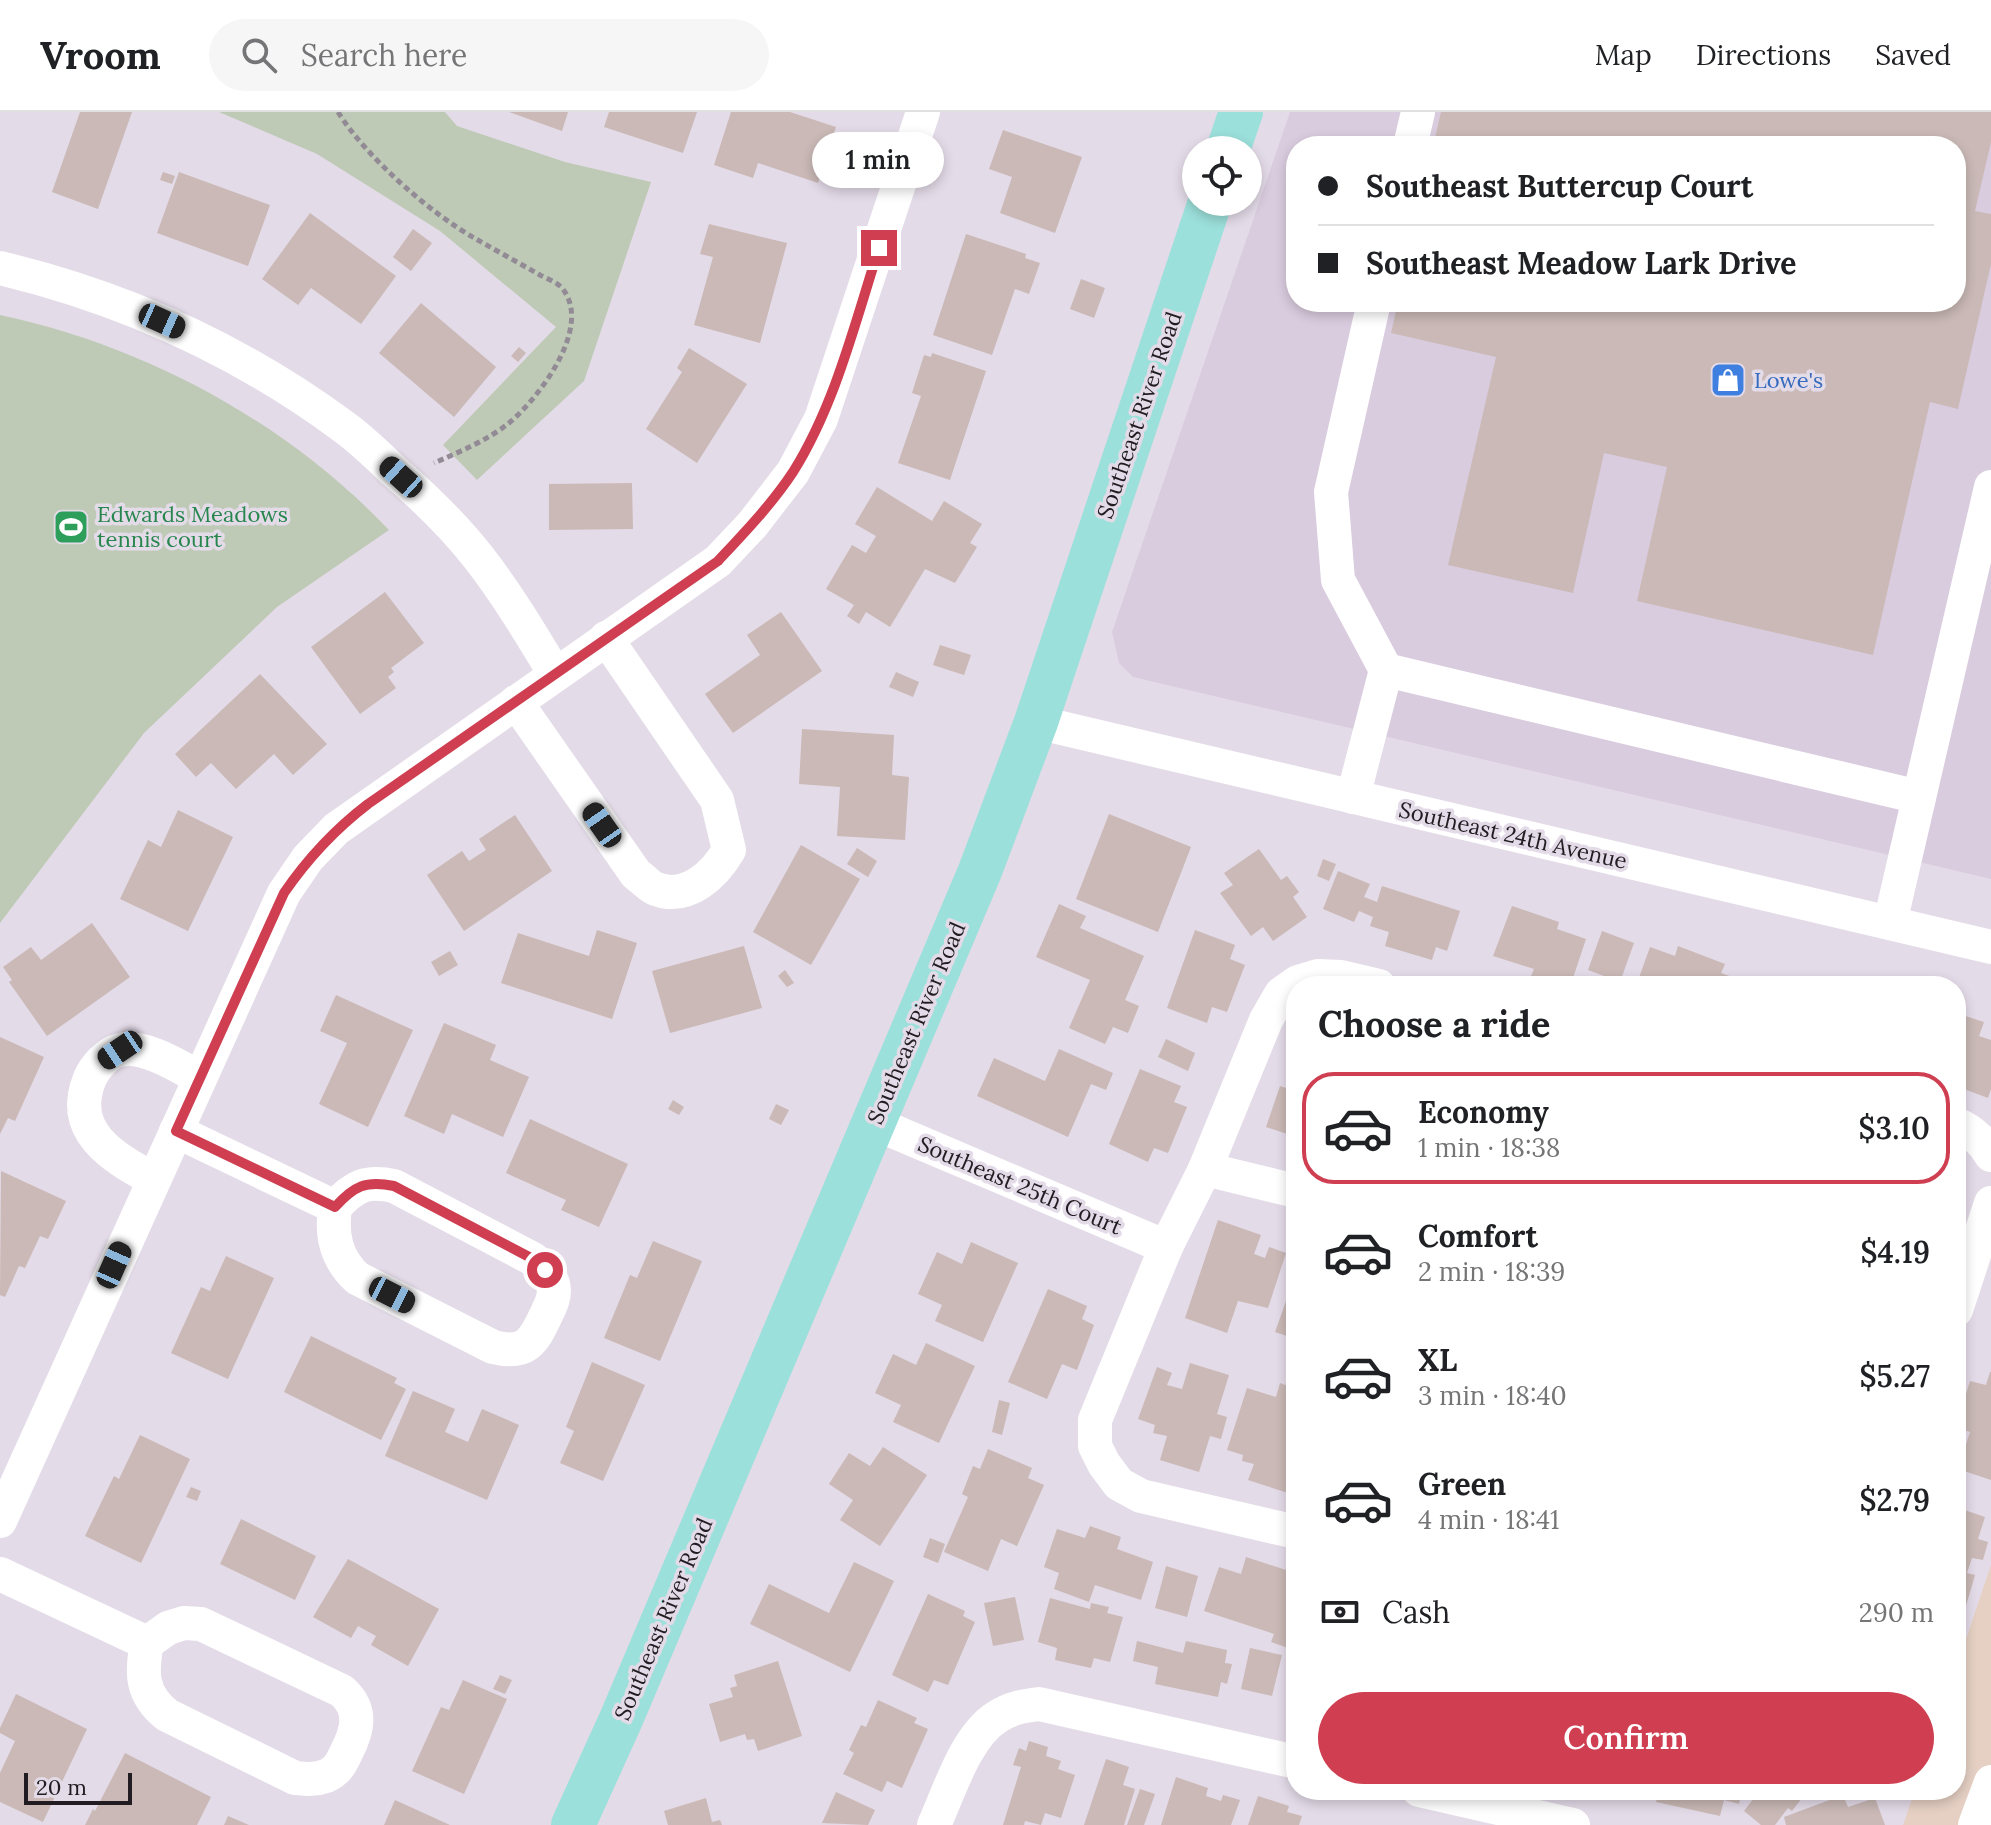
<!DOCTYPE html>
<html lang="en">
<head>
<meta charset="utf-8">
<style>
  body { margin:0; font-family:Lora,serif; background:#f6f6f6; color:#202124; height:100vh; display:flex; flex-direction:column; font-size:30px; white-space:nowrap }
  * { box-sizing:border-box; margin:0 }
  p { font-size:26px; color:#757577 }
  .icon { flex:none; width:44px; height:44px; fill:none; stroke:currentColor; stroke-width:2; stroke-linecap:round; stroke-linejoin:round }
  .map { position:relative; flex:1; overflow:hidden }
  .panel { position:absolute; left:1286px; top:864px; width:680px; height:824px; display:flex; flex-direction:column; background:#fff; border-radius:32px; box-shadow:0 4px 12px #0003 }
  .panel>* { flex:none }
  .hud { position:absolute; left:1286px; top:24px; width:680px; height:176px; border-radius:32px; box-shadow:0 4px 12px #0003; display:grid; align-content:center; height:176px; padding:0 32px; background:#fff }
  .tools { position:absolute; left:1182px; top:24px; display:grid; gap:16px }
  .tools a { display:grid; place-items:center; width:80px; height:80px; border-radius:50%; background:#fff; box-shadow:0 4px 12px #0003; font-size:40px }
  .scale { position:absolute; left:24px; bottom:20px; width:108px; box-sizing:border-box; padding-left:8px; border:4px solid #201c21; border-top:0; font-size:22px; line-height:28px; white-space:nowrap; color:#201c21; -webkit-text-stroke:6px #e4dbe8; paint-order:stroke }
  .end { position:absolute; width:36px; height:36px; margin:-18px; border:10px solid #cf3f51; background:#fff; box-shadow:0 0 0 4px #fff }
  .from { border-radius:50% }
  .bubble { position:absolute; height:56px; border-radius:28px; background:#fff; box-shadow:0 4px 12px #0003; font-size:26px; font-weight:600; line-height:56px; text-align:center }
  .car { position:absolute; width:24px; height:48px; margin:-24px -12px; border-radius:10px; box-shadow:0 0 6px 2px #0007; background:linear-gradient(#222 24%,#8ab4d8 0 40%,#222 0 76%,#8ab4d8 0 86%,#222 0) }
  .hud b { display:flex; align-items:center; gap:28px; height:76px; font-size:30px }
  .hud b+b { border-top:2px solid #e0e0e0 }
  .hud i { width:20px; height:20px; background:#202124 }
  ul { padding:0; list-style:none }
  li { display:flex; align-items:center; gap:24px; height:112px; margin:0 16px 12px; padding:0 16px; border:4px solid transparent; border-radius:32px }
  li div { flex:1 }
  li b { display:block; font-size:30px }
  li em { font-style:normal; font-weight:600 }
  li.selected { border-color:#cf3f51 }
  li>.icon { width:72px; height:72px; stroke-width:1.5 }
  h2 { padding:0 32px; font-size:36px; line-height:96px }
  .pay { display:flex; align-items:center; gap:20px; height:88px; padding:0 32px; font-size:30px }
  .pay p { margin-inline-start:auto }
  .action { display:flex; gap:16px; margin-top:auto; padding:16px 32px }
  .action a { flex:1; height:92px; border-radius:48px; background:#cf3f51; color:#fff; font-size:32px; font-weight:600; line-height:92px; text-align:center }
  header { display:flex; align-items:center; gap:48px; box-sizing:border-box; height:112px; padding:0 40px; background:#fff; border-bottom:2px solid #e0e0e0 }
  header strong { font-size:38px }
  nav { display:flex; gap:44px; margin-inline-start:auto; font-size:28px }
  .search { width:560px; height:72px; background:#f6f6f6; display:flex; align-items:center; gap:20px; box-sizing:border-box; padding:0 28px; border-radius:44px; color:#757577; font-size:30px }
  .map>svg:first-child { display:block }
  .built { fill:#daccdf; fill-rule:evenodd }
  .industrial { fill:#e6d0c4 }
  .green { fill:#becab6 }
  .building { fill:#cab9b6 }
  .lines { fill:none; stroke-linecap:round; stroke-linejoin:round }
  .path { stroke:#928b95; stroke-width:5; stroke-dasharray:6 4; stroke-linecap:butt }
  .minor { stroke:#fff; stroke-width:34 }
  .major { stroke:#9ce0db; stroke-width:44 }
  .route { stroke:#cf3f51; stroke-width:10 }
  .labels { text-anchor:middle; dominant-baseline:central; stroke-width:7; stroke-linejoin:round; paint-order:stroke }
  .shop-label { font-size:22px; fill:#366cbe; stroke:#e4dbe8; text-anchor:start }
  .street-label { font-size:22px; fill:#201c21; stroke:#e4dbe8 }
  .leisure-label { font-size:22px; fill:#27864d; stroke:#e4dbe8; text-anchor:start }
</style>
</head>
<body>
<header>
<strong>Vroom</strong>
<div class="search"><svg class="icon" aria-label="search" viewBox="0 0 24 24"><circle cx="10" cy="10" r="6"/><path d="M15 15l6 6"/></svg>Search here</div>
<nav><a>Map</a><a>Directions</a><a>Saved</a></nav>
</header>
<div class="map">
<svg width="1991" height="1713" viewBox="0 0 1991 1713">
  <rect width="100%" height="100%" fill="#e4dbe8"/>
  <!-- built -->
  <path class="built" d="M1290,0H1991V767L1133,565L1119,551L1112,520ZM1296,34H1956V190H1296Z"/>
  <!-- industrial -->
  <polygon class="industrial" points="1991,1453 1991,1713 1903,1713 1915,1678 1956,1678 1956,1557"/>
  <!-- green -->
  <g class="green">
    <polygon points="219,0 445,0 457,14 565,50 651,70 584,269 477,368 443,333 556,215 440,119 317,42"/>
    <path d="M0,203C146,234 286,310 389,418L277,495L144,621L0,811Z"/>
  </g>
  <!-- building -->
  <g class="building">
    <polygon points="80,0 132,0 98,97 52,80"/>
    <polygon points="509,0 568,0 562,19"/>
    <polygon points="609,0 697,0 683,41 604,15"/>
    <polygon points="731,0 790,0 836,15 818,71 758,51 753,66 714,53"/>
    <polygon points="1441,0 1991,0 1991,30 1975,99 1991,102 1991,152 1958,297 1930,290 1873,543 1637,489 1667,355 1604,341 1573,481 1448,453 1496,245 1391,221 1398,190 1956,190 1956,34 1433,34"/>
    <polygon points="1003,18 1082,45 1055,121 1000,101 1012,65 989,57"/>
    <polygon points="163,60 175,64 172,72 160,68"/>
    <polygon points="179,60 270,93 248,154 157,121"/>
    <polygon points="310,101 396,164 361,212 311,176 298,193 262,167"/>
    <polygon points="709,112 787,131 760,231 694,213 713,145 700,142"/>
    <polygon points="413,117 432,131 411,159 393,145"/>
    <polygon points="966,122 1026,142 1025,146 1040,151 1029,182 1015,177 992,243 933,223"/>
    <polygon points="1081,167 1105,176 1094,206 1070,197"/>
    <polygon points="421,191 496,255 454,305 379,241"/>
    <polygon points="519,235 526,241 518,250 511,244"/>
    <polygon points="689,236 747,272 697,351 646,317 682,260 677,256"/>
    <polygon points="932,241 986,259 950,368 898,351 921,284 912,281 924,243 931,245"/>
    <polygon points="632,371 633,417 549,418 549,372"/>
    <polygon points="877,375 932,409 944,389 982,412 970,431 977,435 955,471 925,457 890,515 866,500 859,512 847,504 854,493 826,477 852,433 866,441 876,424 855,412"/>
    <polygon points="385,480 424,531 391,556 394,560 388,565 396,576 360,602 311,535"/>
    <polygon points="781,500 822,559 733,621 705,582 760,543 747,523"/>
    <polygon points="940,533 971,543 964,563 933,553"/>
    <polygon points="896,560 919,570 913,585 889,575"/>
    <polygon points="260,562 327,632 293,663 274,642 236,677 211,651 196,665 175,642"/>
    <polygon points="802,617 894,623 892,663 909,665 905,728 837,724 840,675 799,672"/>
    <polygon points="178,698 233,725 188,819 120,787 148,728 161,735"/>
    <polygon points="1109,702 1191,735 1158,820 1076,787"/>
    <polygon points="515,703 552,759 464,819 427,763 462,739 469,749 486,738 479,727"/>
    <polygon points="801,733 860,767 811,853 753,820"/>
    <polygon points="857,736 877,749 868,765 847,752"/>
    <polygon points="1259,737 1281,768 1287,764 1299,780 1293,785 1307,805 1273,829 1263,815 1251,824 1220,781 1233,773 1224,761"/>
    <polygon points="1323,747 1336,752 1329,769 1317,764"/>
    <polygon points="1338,759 1370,772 1364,785 1377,790 1382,774 1460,799 1447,839 1436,835 1432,848 1385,834 1389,820 1370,814 1373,805 1359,799 1354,810 1323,797"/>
    <polygon points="1059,792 1086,804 1080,816 1144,844 1125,888 1139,894 1128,921 1113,915 1105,932 1069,916 1090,868 1036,845"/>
    <polygon points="1512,794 1559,810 1557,817 1586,827 1572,869 1569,869 1567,874 1537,874 1528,871 1534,857 1493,844"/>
    <polygon points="92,811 130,865 47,924 9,870 12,868 3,855 31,835 41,848"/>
    <polygon points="597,818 637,831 612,907 501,871 518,821 589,844"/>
    <polygon points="1195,818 1235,833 1230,847 1245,853 1227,900 1212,895 1207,911 1167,896"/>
    <polygon points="1602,819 1634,831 1620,870 1588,858"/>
    <polygon points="744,834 762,896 670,921 652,859"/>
    <polygon points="1678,834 1725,852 1721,861 1738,867 1736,874 1636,874 1650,835 1675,844"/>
    <polygon points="450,839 458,853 439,864 431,850"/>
    <polygon points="785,858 794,871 787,875 778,864"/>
    <polygon points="1773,864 1801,873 1800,874 1769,874"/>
    <polygon points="336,883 413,918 368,1015 319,992 347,931 320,919"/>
    <polygon points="1956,901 1984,910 1979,924 1991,928 1991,977 1988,986 1956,974"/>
    <polygon points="444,911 496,933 490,948 529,965 503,1025 452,1002 444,1022 404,1004"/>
    <polygon points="0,925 44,945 15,1009 8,1006 0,1022"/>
    <polygon points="1166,927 1195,941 1188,959 1158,945"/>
    <polygon points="1059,937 1113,961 1106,978 1091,972 1068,1025 977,984 994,946 1045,969"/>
    <polygon points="1140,957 1181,974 1174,990 1187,995 1168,1041 1154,1036 1148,1050 1109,1032"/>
    <polygon points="1280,974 1296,979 1296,1025 1266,1015"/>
    <polygon points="673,988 684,995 679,1003 668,997"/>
    <polygon points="776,992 789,998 781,1013 769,1007"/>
    <polygon points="530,1007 628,1052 599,1115 561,1098 566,1088 506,1061"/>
    <polygon points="1,1059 66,1089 48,1127 40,1124 25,1156 19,1154 5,1185 0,1183"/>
    <polygon points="1218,1108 1261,1123 1254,1142 1265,1146 1269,1135 1286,1141 1268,1196 1238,1189 1227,1221 1185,1206"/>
    <polygon points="653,1129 702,1149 660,1249 604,1226 630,1163 637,1166"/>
    <polygon points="971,1130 1018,1151 983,1230 935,1209 942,1193 918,1182 937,1140 962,1152"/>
    <polygon points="226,1144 274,1166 228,1267 171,1241 201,1175 210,1179"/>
    <polygon points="1296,1161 1296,1227 1275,1220"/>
    <polygon points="1048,1177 1087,1194 1082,1207 1094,1213 1077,1258 1062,1252 1047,1287 1008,1270"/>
    <polygon points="311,1224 397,1266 394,1271 406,1277 381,1328 284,1280"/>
    <polygon points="926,1231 975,1254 939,1331 893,1310 901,1293 875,1281 893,1242 916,1253"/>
    <polygon points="592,1250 645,1273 603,1369 560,1351 574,1319 566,1315"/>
    <polygon points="1190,1251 1229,1263 1217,1302 1227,1305 1221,1327 1210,1324 1199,1360 1160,1348 1167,1324 1153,1321 1155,1313 1138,1307 1157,1255 1172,1261 1167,1273 1182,1277"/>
    <polygon points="1990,1260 1991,1260 1991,1368 1958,1357 1970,1320 1956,1315 1970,1269 1986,1273"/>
    <polygon points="1280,1271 1296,1277 1296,1367 1291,1382 1248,1368 1254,1352 1242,1349 1243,1343 1227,1338 1247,1276 1276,1285"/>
    <polygon points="413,1279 455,1297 445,1320 468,1330 482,1297 519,1313 487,1388 385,1344"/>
    <polygon points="999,1288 1010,1291 1002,1323 992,1320"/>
    <polygon points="140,1323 190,1347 141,1451 85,1424 114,1364 119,1367"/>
    <polygon points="883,1335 927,1363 880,1434 840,1408 853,1388 829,1372 849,1341 870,1354"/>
    <polygon points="988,1337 1032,1356 1028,1366 1044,1373 1017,1434 1001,1427 988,1459 944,1440 968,1385 962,1382 973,1354 980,1357"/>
    <polygon points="191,1375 201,1379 197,1389 186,1385"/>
    <polygon points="1956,1395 1985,1405 1978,1427 1988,1430 1983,1448 1972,1446 1967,1461 1975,1463 1966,1494 1956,1491"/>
    <polygon points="241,1407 316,1444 295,1488 220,1452"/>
    <polygon points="1090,1414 1121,1425 1117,1437 1153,1450 1141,1488 1095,1473 1089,1490 1054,1477 1059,1461 1044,1455 1057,1417 1085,1426"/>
    <polygon points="930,1426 945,1432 938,1451 923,1445"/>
    <polygon points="1246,1445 1292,1460 1286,1478 1296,1481 1296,1530 1293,1529 1291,1537 1271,1530 1274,1522 1204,1499 1219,1455 1241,1462"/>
    <polygon points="348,1447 439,1497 408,1554 371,1533 376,1524 358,1514 351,1526 313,1505"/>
    <polygon points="854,1450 894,1469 850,1560 750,1512 769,1472 829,1501"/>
    <polygon points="1166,1454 1198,1464 1187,1505 1155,1496"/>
    <polygon points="928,1482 965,1499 963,1504 975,1510 948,1573 934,1568 928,1580 892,1563"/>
    <polygon points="1015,1485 1024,1528 993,1534 984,1491"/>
    <polygon points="1050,1486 1090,1497 1091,1491 1109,1495 1107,1501 1123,1505 1110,1550 1094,1546 1091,1556 1055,1548 1057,1536 1038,1530"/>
    <polygon points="1137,1529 1183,1541 1186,1529 1227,1538 1225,1551 1232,1552 1227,1572 1221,1570 1218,1585 1155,1572 1158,1555 1133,1549"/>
    <polygon points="1250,1536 1282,1543 1272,1584 1241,1577"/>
    <polygon points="778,1549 802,1624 758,1639 754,1627 747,1628 745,1622 720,1630 709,1592 733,1585 730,1576 737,1574 734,1563"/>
    <polygon points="500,1563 512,1568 505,1582 493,1577"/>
    <polygon points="1295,1564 1296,1564 1296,1590 1289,1588"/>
    <polygon points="463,1568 507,1587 464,1682 412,1659 441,1595 449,1598"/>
    <polygon points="16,1582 87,1617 43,1710 0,1690 0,1661 15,1629 0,1621 0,1616"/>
    <polygon points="878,1588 917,1606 914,1611 928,1617 902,1676 887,1669 882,1680 843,1662 854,1641 849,1638 861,1613 866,1615"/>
    <polygon points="1029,1629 1048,1635 1046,1644 1061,1649 1058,1657 1075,1663 1061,1706 1045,1701 1041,1713 1025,1709 1024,1713 1003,1713 1021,1655 1013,1653 1019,1636 1026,1639"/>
    <polygon points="125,1641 211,1685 197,1713 85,1713 93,1697 95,1699"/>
    <polygon points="1106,1647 1129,1655 1123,1673 1135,1677 1124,1713 1084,1713"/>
    <polygon points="1176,1665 1208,1676 1206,1684 1221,1689 1223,1683 1240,1688 1231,1713 1161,1713"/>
    <polygon points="1140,1677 1155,1682 1144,1713 1127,1713"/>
    <polygon points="1659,1678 1742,1678 1739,1692 1724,1688 1720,1704 1656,1690"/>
    <polygon points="1760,1678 1767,1678 1775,1685 1781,1678 1808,1678 1792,1699 1788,1696 1775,1713 1761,1713 1744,1699"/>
    <polygon points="836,1680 875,1698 868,1713 822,1711"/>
    <polygon points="1843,1683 1848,1695 1875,1686 1885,1713 1786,1713 1784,1705"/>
    <polygon points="1258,1684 1289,1694 1287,1700 1302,1704 1299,1713 1248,1713"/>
    <polygon points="706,1686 712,1710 720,1708 722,1713 668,1713 664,1699"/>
    <polygon points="395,1688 450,1713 384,1713"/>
    <polygon points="228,1704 249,1713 224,1713"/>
  </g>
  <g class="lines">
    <!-- path -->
    <path class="path" d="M338,0C366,45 430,101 476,127C497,139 519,151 540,163C546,166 556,170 561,175C595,213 539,286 509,311C488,328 459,340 434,351"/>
    <!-- minor -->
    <g class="minor">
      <polyline points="1410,34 1418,0"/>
      <path d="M0,156C125,186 240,238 344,315C362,328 378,344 394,359C424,385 454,414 479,446C507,482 531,522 555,562"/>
      <polyline points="1386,558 1919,685"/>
      <path d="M516,590L636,762C642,766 650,775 656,777C688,789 715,762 729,738L717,688L606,526"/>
      <polyline points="1036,610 1991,835"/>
      <polyline points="1353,685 1386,558 1338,468 1331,380 1374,190"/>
      <polyline points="1890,811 1991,375"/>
      <polyline points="874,1011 1166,1135"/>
      <path d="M1956,1012C1971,1018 1982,1028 1991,1043"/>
      <path d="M176,1019L335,1095C331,1124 336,1146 357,1166L493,1235C526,1243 533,1231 546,1203C551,1193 556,1183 553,1172C550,1161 541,1154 533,1147L394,1074C366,1068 354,1074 335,1095"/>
      <polyline points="1205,1057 1296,1079"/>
      <path d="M153,1067C112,1045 68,1019 90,966C95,955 107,941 120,938C144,932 180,955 200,966"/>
      <polyline points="1956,1198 1991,1091"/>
      <polyline points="0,1409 284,781 308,746 336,717 718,449 752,413 793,360 821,307 923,0"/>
      <polyline points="1296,1420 1141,1384 1119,1372 1104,1352 1095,1334 1095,1308 1166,1135 1205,1057 1266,908 1281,882 1298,870 1318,864 1341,865 1379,874"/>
      <polyline points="0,1462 147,1531"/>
      <path d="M184,1511L201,1512L342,1579C363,1598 358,1618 346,1641C341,1652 337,1659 326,1664C315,1668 306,1667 295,1666L167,1603C141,1582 141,1561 147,1531L168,1516Z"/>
      <polyline points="1419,1678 1573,1713"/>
      <path d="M934,1713C949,1680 966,1624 997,1605C1010,1596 1024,1594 1039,1592L1296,1650"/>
      <polyline points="1975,1713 1991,1670"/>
    </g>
    <!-- major -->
    <g class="major">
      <polyline points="1228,38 1241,0"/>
      <polyline points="573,1713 622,1605 980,759 1036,610 1210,90"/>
    </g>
  </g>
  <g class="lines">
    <!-- route -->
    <path class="route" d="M545,1158L533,1147L394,1074C366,1068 354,1074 335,1095L176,1019L284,781C308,746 334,718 368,692L718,449C744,421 772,392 793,360C835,293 855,211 879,136"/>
  </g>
  <!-- icons -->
  <defs>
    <symbol id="shop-square" viewBox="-11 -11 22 22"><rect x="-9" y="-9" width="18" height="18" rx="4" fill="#3f7fe0" stroke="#e4dbe8"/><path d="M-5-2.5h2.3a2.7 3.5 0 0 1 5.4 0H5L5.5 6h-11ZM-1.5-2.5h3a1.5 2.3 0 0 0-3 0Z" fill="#fff"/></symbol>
    <symbol id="stadium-square" viewBox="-11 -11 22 22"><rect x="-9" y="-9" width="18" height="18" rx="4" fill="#2e9e5b" stroke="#e4dbe8"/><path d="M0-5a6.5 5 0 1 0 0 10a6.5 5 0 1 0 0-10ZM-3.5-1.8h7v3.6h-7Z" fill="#fff"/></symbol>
  </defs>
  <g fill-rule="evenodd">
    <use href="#shop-square" x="1708" y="248" width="40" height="40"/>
    <use href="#stadium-square" x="51" y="395" width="40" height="40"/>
  </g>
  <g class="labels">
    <!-- shop labels -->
    <g class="shop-label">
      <text x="1754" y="268">Lowe's</text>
    </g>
    <!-- street labels -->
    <g class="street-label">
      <text transform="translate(1139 303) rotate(-71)">Southeast River Road</text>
      <text transform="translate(1513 723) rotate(13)">Southeast 24th Avenue</text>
      <text transform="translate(916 911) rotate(-67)">Southeast River Road</text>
      <text transform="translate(1020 1073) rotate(23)">Southeast 25th Court</text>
      <text transform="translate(663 1507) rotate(-67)">Southeast River Road</text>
    </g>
    <!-- leisure labels -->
    <g class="leisure-label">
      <text x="97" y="402">Edwards Meadows<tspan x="97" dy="25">tennis court</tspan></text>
    </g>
  </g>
</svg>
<div class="tools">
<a><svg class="icon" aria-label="locate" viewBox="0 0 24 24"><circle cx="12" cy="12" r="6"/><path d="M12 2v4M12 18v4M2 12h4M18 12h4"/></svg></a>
</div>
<div class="scale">20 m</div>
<i class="end from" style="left:545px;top:1158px"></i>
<i class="end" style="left:879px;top:136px"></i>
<div class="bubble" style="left:812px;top:20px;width:132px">1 min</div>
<i class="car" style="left:162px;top:209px;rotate:114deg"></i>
<i class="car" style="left:401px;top:365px;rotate:312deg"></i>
<i class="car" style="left:602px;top:713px;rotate:325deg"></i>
<i class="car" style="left:120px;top:938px;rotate:236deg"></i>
<i class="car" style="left:114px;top:1153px;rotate:24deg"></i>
<i class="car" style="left:392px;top:1183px;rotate:117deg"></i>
<div class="hud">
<b><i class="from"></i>Southeast Buttercup Court</b>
<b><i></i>Southeast Meadow Lark Drive</b>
</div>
<section class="panel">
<h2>Choose a ride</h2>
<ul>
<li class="selected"><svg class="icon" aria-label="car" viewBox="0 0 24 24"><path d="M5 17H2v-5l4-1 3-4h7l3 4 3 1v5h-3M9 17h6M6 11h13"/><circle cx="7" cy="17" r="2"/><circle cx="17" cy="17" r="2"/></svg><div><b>Economy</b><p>1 min · 18:38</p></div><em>$3.10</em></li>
<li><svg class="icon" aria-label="car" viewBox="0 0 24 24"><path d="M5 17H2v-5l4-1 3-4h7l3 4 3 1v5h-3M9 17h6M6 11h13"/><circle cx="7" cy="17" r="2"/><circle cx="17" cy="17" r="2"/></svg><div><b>Comfort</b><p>2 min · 18:39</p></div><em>$4.19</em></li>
<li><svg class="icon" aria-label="car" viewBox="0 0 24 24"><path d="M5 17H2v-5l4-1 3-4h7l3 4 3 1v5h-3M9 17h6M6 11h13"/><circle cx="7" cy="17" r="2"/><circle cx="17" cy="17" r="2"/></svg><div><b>XL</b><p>3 min · 18:40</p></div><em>$5.27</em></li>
<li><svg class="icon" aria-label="car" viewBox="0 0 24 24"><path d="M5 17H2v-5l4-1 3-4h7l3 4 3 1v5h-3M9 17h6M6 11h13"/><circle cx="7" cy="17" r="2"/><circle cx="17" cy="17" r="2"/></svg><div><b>Green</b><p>4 min · 18:41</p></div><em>$2.79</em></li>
</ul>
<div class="pay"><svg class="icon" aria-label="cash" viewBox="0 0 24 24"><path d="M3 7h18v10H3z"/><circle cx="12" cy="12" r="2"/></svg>Cash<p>290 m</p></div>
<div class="action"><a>Confirm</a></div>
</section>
</div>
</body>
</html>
